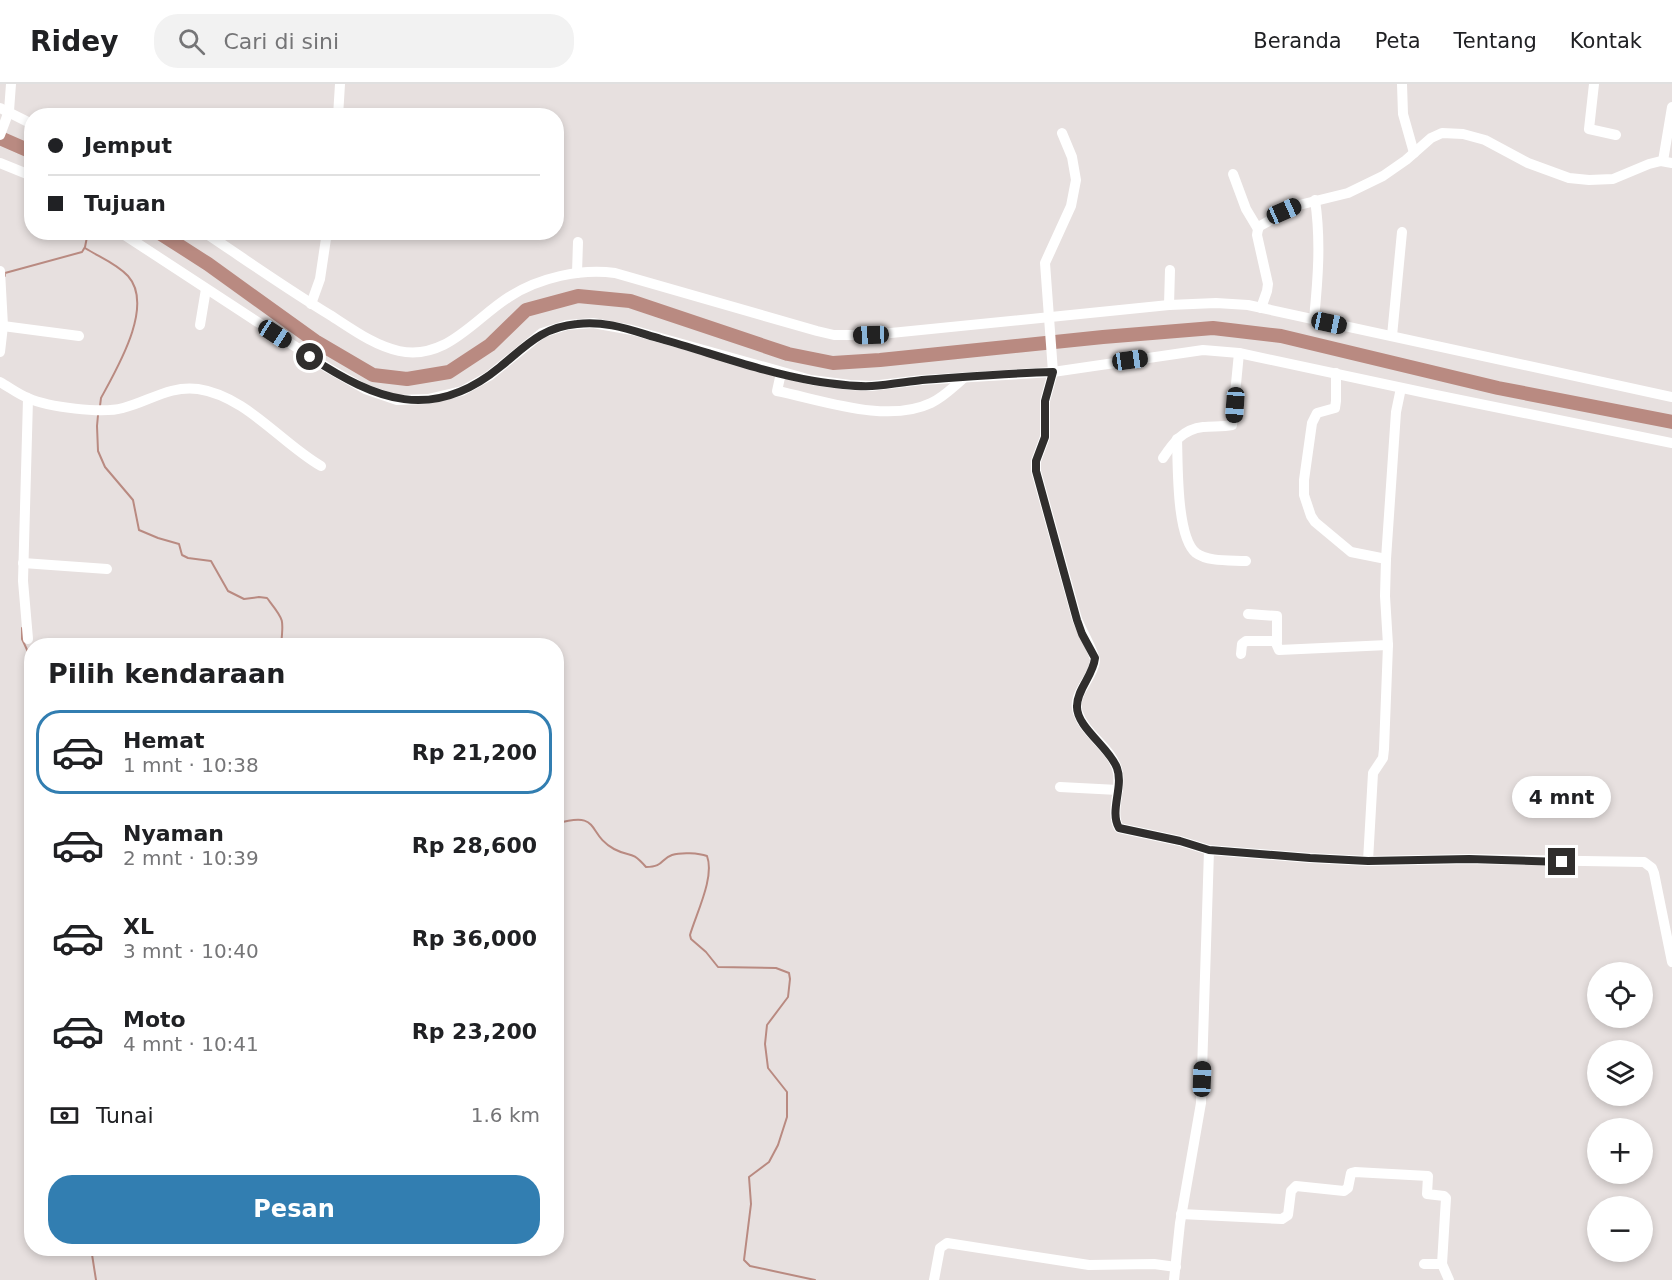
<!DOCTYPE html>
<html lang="id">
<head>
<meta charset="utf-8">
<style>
  body { margin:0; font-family:"DejaVu Sans",sans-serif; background:#f2f2f2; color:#202124; height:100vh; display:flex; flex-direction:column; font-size:22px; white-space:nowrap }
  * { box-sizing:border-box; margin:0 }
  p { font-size:20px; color:#757577 }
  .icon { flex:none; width:33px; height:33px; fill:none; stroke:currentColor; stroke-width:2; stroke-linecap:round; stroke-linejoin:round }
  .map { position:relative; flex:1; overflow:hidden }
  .panel { position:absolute; left:24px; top:554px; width:540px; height:618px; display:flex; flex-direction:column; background:#fff; border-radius:24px; box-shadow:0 3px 9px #0003 }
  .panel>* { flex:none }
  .guide { position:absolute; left:24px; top:24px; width:540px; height:132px; border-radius:24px; box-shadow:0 3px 9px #0003; display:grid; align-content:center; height:132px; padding:0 24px; background:#fff }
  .tools { position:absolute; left:1587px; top:878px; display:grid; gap:12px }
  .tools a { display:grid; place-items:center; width:66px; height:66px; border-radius:50%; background:#fff; box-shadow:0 3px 9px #0003; font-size:30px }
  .end { position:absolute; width:27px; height:27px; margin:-14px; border:8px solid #302e2d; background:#fff; box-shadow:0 0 0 3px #fff }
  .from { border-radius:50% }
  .bubble { position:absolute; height:42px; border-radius:21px; background:#fff; box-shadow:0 3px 9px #0003; font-size:20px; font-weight:800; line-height:42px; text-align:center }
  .car { position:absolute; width:18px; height:36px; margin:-18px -9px; border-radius:8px; box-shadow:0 0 4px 2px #0007; background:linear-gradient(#222 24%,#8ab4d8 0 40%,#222 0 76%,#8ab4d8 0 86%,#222 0) }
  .guide b { display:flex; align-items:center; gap:21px; height:57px; font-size:22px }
  .guide b+b { border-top:2px solid #e0e0e0 }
  .guide i { width:15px; height:15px; background:#202124 }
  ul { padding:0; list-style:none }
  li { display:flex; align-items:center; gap:18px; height:84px; margin:0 12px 9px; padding:0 12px; border:3px solid transparent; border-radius:24px }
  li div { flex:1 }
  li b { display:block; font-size:22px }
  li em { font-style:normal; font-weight:800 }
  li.active { border-color:#327eb1 }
  li>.icon { width:54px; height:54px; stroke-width:1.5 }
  h2 { padding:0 24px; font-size:27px; line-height:72px }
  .pay { display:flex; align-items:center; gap:15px; height:66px; padding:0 24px; font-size:22px }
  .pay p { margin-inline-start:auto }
  .cta { display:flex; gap:12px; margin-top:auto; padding:12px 24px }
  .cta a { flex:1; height:69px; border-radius:24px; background:#327eb1; color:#fff; font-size:24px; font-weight:800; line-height:69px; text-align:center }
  header { display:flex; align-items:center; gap:36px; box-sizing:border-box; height:84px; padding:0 30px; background:#fff; border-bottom:2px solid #e0e0e0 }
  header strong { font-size:28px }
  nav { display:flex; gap:33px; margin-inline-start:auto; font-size:21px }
  .search { width:420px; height:54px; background:#f2f2f2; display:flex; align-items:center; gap:15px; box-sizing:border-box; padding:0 21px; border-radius:24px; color:#757577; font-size:22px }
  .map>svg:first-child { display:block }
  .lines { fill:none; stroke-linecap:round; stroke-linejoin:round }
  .stream { stroke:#b98a81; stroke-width:2 }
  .river { stroke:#b98a81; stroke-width:14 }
  .minor { stroke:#fff; stroke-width:10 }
  .route { stroke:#302e2d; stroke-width:8 }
</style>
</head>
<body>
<header>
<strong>Ridey</strong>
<div class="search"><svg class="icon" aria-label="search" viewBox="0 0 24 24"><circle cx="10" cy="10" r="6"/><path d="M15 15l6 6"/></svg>Cari di sini</div>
<nav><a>Beranda</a><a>Peta</a><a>Tentang</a><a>Kontak</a></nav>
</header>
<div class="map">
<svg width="1672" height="1196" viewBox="0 0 1672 1196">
  <rect width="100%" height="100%" fill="#e7e0df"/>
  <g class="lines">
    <!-- stream -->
    <g class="stream">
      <path d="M85,164C99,173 116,179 128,192C155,222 116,286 101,314L100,322"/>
      <polyline points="5,192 5,189 82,168 85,163 88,148"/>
      <path d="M98,331L97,342L98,367L105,383L133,416L139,446L158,454L179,460L182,471L188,474L211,477L228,507L244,515L259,513L267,514C284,536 284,534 281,561"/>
      <polyline points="22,544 22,555 29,570 32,606"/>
      <path d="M556,740C602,726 586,750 614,765C631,774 630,765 646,783C664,783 660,775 672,771C681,768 699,769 707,772C715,793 696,830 690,851L691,855L706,868L718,883L776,884L789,889L790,895L788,913L767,941L765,960L768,984L787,1008V1033L778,1061L769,1078L749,1093L751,1120L744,1176L750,1182L815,1196"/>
      <polyline points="91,1164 96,1196"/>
    </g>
    <!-- river -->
    <g class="river">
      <polyline points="0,54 32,68"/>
      <polyline points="158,148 208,180 315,257 373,291 407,295 449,288 490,261 526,226 578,212 630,217 788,270 833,279 880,276 1103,253 1213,244 1281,252 1498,304 1672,338"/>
    </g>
    <!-- minor -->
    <g class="minor">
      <polyline points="1402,0 1403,30 1414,69"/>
      <polyline points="1594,0 1589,45 1616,51"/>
      <polyline points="0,24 32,40"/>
      <polyline points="338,32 340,0"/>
      <path d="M1062,49L1072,73L1076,96L1071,122L1045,179L1053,288L1045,317V353L1036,377V387L1077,535C1081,546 1095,569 1095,577C1093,595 1071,610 1078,629C1086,652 1114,665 1118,689C1121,706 1110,729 1119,744L1180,757L1209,766L1310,774L1368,777L1469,775L1644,778L1652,784L1654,789L1672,878"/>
      <polyline points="0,51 9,27 11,0"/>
      <polyline points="1663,77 1672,23"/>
      <polyline points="0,79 32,92"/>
      <polyline points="1233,90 1246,125 1258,145"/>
      <polyline points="120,148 328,284 365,305 397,316 428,315 462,307 489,292 542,249 567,241 593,239 632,246 811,296 850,301 871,302 922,296 1053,288 1203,266 1239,269 1426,309 1672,359"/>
      <path d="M204,148C246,176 287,205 330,231C352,245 373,261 399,267C446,277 474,235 509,213C538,194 581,184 615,189L817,247L834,251H871L1169,221L1216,219L1248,221L1672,313"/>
      <polyline points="0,187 3,242 0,268"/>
      <polyline points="577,189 578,158"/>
      <polyline points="311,220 320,195 327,148"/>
      <polyline points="1169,221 1170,186"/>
      <polyline points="1261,224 1267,207 1268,200 1257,151 1258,145 1260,142 1295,122 1348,109 1383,92 1406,76 1431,54 1442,49 1463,50 1485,56 1528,79 1569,94 1589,96 1613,95 1649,80 1661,77 1672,79"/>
      <path d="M1314,235C1318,195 1321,156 1315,116"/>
      <polyline points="200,241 206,205"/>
      <polyline points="3,242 79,252"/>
      <polyline points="1392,252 1402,148"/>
      <path d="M781,289L777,307C822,316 887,340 931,319C944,313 953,303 964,294"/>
      <polyline points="1336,289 1336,317 1335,324 1317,329 1312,339 1304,396 1304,411 1311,432 1315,438 1351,468 1386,475"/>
      <path d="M0,298C9,303 18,310 28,314C48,323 102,330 123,324C148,318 170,301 198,305C246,312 281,359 321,382"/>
      <path d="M1177,355C1178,379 1176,453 1196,469C1208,478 1231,476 1246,477"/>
      <path d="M1163,374C1173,359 1183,345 1203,343C1213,342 1223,343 1232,341L1239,269"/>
      <polyline points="23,479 107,485"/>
      <polyline points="1248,530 1277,532 1277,558"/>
      <polyline points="28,555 23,497 28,315"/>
      <polyline points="1241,570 1242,560 1246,557 1275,557 1279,566 1388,561"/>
      <polyline points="1060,703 1118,706"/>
      <polyline points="1368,777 1373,689 1383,674 1384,665 1388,561 1385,512 1386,475 1396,328 1401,304"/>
      <polyline points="1181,1130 1282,1135 1288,1131 1291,1107 1296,1102 1344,1107 1348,1104 1351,1089 1355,1088 1428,1092 1427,1110 1444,1112 1446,1114 1442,1180"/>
      <polyline points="1424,1180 1442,1180 1449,1196"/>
      <polyline points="934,1196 940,1164 947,1159 1089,1181 1154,1180 1176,1183"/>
      <polyline points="1174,1196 1180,1139 1201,1019 1209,766"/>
    </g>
  </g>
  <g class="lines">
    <!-- route -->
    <path class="route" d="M310,273C376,316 432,339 500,283C526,262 542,243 577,240C606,236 633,247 661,255C711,269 762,288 814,297C833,300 853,303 872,302C889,301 905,298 922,296C966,293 1010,289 1053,288L1045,317V353L1036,377V387L1077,536L1082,550L1095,574C1093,592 1077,605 1077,622C1076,643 1110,664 1117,684C1124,703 1109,727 1119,744L1180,757L1209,766L1310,774L1368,777L1469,775L1562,778"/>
  </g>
</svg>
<div class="tools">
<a><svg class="icon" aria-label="locate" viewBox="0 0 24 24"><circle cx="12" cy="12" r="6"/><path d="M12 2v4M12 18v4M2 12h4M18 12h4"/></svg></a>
<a><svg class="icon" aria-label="layers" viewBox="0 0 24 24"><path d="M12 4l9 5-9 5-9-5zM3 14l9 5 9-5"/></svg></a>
<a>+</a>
<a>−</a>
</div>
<i class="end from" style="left:310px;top:273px"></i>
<i class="end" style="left:1562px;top:778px"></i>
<div class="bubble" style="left:1512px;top:692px;width:99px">4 mnt</div>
<i class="car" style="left:1284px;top:127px;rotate:66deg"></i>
<i class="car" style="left:1329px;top:239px;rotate:102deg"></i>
<i class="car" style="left:275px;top:250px;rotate:123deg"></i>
<i class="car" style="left:871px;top:251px;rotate:268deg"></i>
<i class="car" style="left:1130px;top:276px;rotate:82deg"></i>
<i class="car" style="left:1235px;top:321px;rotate:184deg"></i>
<i class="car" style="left:1202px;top:995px;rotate:2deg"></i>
<div class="guide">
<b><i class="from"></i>Jemput</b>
<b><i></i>Tujuan</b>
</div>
<section class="panel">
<h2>Pilih kendaraan</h2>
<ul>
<li class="active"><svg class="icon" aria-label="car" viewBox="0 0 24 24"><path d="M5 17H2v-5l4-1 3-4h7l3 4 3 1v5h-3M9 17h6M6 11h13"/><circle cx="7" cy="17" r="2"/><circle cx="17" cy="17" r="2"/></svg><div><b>Hemat</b><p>1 mnt · 10:38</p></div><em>Rp 21,200</em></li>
<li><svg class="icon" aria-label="car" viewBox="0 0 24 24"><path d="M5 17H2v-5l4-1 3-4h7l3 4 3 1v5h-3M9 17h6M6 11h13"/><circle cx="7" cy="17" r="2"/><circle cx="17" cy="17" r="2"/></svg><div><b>Nyaman</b><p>2 mnt · 10:39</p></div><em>Rp 28,600</em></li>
<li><svg class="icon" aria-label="car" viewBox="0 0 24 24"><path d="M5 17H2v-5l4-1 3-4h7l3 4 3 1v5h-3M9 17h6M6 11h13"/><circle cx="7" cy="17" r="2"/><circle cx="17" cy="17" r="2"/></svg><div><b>XL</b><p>3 mnt · 10:40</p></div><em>Rp 36,000</em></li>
<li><svg class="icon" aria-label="car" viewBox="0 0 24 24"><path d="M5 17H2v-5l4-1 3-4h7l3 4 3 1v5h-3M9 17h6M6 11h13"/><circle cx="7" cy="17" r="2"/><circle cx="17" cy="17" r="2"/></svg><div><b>Moto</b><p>4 mnt · 10:41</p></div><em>Rp 23,200</em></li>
</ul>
<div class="pay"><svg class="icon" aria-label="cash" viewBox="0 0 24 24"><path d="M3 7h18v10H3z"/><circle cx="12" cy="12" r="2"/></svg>Tunai<p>1.6 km</p></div>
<div class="cta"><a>Pesan</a></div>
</section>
</div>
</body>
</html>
